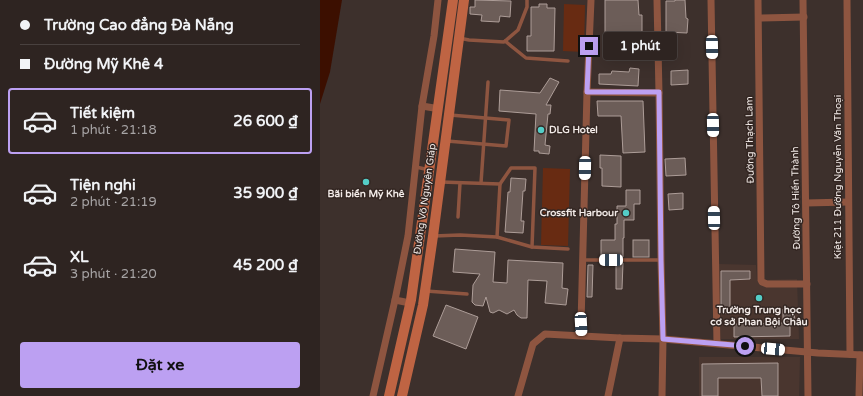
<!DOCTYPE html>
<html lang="vi">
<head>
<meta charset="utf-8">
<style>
  body { margin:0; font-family:"Varela Round",sans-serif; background:#3a302e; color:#f1f3f6; height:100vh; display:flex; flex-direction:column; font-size:15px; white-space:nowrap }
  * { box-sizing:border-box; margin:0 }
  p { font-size:13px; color:#a7a4a5 }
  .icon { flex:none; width:22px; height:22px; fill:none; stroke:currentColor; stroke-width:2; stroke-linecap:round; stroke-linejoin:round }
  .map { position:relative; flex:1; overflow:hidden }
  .panel { display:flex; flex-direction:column; background:#2e2421; width:320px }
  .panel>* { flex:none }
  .hud { display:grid; align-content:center; height:88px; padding:0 20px; background:#2e2421 }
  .end { position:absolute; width:18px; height:18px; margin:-9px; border:5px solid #bca0f2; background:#111; box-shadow:0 0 0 2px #111 }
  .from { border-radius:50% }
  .bubble { position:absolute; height:28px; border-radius:4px; background:#2e2421; box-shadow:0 4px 16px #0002,0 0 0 1px #49413f; font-size:13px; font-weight:800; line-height:28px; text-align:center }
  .car { position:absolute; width:12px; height:24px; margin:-12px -6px; border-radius:5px; box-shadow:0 0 3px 1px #0007; background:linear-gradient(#fff 24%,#345 0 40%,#fff 0 76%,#345 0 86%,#fff 0) }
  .hud b { display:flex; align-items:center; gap:14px; height:38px; font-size:15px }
  .hud b+b { border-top:1px solid #49413f }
  .hud i { width:10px; height:10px; background:#f1f3f6 }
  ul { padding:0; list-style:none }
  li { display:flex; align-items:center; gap:12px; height:66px; margin:0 8px 6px; padding:0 12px; border:2px solid transparent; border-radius:4px }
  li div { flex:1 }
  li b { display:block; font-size:15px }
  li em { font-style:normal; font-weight:800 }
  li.current { border-color:#bca0f2 }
  li>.icon { width:36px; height:36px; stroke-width:1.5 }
  .action { display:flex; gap:8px; margin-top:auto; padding:8px 20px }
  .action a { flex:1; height:46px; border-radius:4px; background:#bca0f2; color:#111; font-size:16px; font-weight:800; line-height:46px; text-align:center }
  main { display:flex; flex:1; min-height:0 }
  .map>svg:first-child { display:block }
  .built { fill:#4a362f }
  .green { fill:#682b12 }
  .water { fill:#3c0f00 }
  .building { fill:#6c5d58; stroke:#ad9d98 }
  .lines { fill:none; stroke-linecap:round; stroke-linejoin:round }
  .lane { stroke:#8e5540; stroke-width:3.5 }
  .street { stroke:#8e5540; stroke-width:7 }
  .secondary { stroke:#bf6443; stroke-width:10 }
  .route { stroke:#bca0f2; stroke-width:5 }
  .poi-dot { fill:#54cdc7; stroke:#332622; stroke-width:1.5 }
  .labels { text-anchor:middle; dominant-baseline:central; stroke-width:3; stroke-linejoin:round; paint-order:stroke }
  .poi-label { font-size:10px; font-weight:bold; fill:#f2eae7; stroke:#332622 }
  .street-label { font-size:10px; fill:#f2eae7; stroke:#332622 }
</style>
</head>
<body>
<main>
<section class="panel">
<div class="hud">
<b><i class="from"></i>Trường Cao đẳng Đà Nẵng</b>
<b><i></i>Đường Mỹ Khê 4</b>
</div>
<ul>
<li class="current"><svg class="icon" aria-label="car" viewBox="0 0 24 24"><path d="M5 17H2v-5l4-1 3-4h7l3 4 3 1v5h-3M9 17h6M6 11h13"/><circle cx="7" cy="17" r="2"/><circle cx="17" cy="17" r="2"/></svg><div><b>Tiết kiệm</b><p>1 phút · 21:18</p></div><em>26 600 ₫</em></li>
<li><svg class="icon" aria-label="car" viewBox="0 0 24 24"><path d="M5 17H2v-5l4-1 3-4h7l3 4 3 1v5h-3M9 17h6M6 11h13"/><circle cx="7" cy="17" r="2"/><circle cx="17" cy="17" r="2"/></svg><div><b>Tiện nghi</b><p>2 phút · 21:19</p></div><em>35 900 ₫</em></li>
<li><svg class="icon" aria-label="car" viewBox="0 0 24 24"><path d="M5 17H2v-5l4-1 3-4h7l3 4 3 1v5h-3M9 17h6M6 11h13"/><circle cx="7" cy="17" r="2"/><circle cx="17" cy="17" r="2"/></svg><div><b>XL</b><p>3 phút · 21:20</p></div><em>45 200 ₫</em></li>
</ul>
<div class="action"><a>Đặt xe</a></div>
</section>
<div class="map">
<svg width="543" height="396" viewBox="0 0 543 396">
  <rect width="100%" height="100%" fill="#3d302c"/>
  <!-- built -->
  <g class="built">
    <polygon points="399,264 436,265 437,280 477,279 479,339 401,339"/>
    <polygon points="379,357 480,357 479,396 379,396"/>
  </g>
  <!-- green -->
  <g class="green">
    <polygon points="244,4 265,5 264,52 243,51"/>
    <polygon points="223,168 250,169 248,246 221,245"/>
  </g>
  <!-- water -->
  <polygon class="water" points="0,0 22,0 10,72 0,104"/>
  <!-- building -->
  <g class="building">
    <polygon points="155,0 191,1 190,17 180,16 179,22 161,21 162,15 150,14 150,7 155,7"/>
    <polygon points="285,0 318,0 319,15 322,15 322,33 285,32"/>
    <polygon points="355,0 365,0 366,18 368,19 367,33 346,32 346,1 355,1"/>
    <polygon points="219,4 227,4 227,8 235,8 234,51 207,51 207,36 211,36 211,7 219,7"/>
    <polygon points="310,68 319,69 318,86 279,84 279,74 291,74 292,71 309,72"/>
    <polygon points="368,70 368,84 351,85 351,71"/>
    <polygon points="230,78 239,82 226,105 231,105 230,114 228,114 225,145 230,146 229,154 219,153 219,151 214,151 216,114 179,111 180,90 220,93"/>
    <polygon points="277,101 323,101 325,152 303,153 301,116 278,116"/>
    <polygon points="280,155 301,156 301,187 282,186 282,168 280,168"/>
    <polygon points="365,158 366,175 346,176 345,159"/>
    <polygon points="191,178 206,179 205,191 203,191 201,221 204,221 203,233 185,232 188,192 190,192"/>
    <polygon points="306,190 320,190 320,204 314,204 314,220 304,220 304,238 303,238 303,257 281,257 281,240 295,240 295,224 297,224 297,206 306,206"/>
    <polygon points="363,193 363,209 349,210 348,194"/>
    <rect x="313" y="240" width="16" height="17"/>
    <polygon points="135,249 175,252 173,282 187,283 188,260 243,263 242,288 248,289 246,305 225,303 227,281 208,280 207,318 201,318 197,315 194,310 187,314 179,310 173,313 170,312 166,297 163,306 155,305 152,302 153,285 160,274 133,272"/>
    <polygon points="296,263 303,263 302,289 296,289"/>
    <polygon points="268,265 273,265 272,297 267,297"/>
    <polygon points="401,271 430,271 430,279 410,280 410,313 401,313"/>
    <polygon points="126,305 158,317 146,349 113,336"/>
    <polygon points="463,309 474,309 475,323 470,323 470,336 414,337 414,324 463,323"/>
    <polygon points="458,363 458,396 442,396 441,378 398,378 398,396 382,396 382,364"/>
  </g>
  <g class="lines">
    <!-- lane -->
    <g class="lane">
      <polyline points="139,38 149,40 184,42 198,30 207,7 207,0"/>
      <polyline points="185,41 206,58 248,61"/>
      <polyline points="127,141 186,146 189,120 130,115"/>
      <polyline points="96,167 105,169"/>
      <polyline points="121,182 180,184"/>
      <polyline points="161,183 168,82"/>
      <polyline points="138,217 140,183"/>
      <polyline points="114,236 140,235 177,237 212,247 248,249"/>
      <polyline points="177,237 180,184 191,168 215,168 212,247"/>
      <polyline points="262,260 341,260"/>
      <polyline points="106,291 147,294"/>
    </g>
    <!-- street -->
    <g class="street">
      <polyline points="337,0 339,93 341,260 343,339 342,396"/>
      <polyline points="391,0 397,343"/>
      <polyline points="438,0 441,280 442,282 447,284 487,284"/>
      <polyline points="483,0 488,396"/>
      <polyline points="527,0 530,354"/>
      <polyline points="439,18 484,17"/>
      <polyline points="267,92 339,93"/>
      <polyline points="102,106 114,108"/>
      <polyline points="486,203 528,202"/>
      <polyline points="75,300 85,302"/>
      <polyline points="261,335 261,324 267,92 271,0"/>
      <polyline points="53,396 75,300 88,236 102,106 114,36 118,0"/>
      <polyline points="198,396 213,344 225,334 300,338 343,339 498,353 543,355"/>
      <polyline points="288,396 300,338"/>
      <polyline points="539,396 540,355"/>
    </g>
    <!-- secondary -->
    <g class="secondary">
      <polyline points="69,396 91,300 133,0"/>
      <polyline points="82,396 103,305 113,236 144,0"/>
    </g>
  </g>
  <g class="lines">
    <!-- route -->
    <polyline class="route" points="269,46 267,92 339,92 341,260 343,339 425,346"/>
  </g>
  <!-- markers -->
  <g class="poi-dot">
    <circle cx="221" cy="130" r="4"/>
    <circle cx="46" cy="182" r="4"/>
    <circle cx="306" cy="213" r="4"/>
    <circle cx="439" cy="298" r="4"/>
  </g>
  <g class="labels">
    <!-- poi labels -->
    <g class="poi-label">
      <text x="229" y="130" text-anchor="start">DLG Hotel</text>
      <text x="46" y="194">Bãi biển Mỹ Khê</text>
      <text x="298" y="213" text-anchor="end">Crossfit Harbour</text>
      <text x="439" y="310">Trường Trung học<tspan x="439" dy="12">cơ sở Phan Bội Châu</tspan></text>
    </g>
    <!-- street labels -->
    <g class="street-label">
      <text transform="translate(430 140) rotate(-91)">Đường Thạch Lam</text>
      <text transform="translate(518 177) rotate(-90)">Kiệt 211 Đường Nguyễn Văn Thoại</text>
      <text transform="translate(476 198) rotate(-91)">Đường Tô Hiến Thành</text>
      <text transform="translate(105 199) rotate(-82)">Đường Võ Nguyên Giáp</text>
    </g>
  </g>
</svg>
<i class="end from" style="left:425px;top:346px"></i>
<i class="end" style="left:269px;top:46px"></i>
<div class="bubble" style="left:283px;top:32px;width:74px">1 phút</div>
<i class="car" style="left:392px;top:47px;rotate:179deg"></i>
<i class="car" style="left:393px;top:125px;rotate:179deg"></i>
<i class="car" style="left:265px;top:168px;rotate:181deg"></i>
<i class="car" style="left:394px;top:218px;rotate:359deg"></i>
<i class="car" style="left:291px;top:260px;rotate:270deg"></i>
<i class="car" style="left:261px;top:324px;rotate:177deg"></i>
<i class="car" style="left:453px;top:349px;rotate:95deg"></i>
</div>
</main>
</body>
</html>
